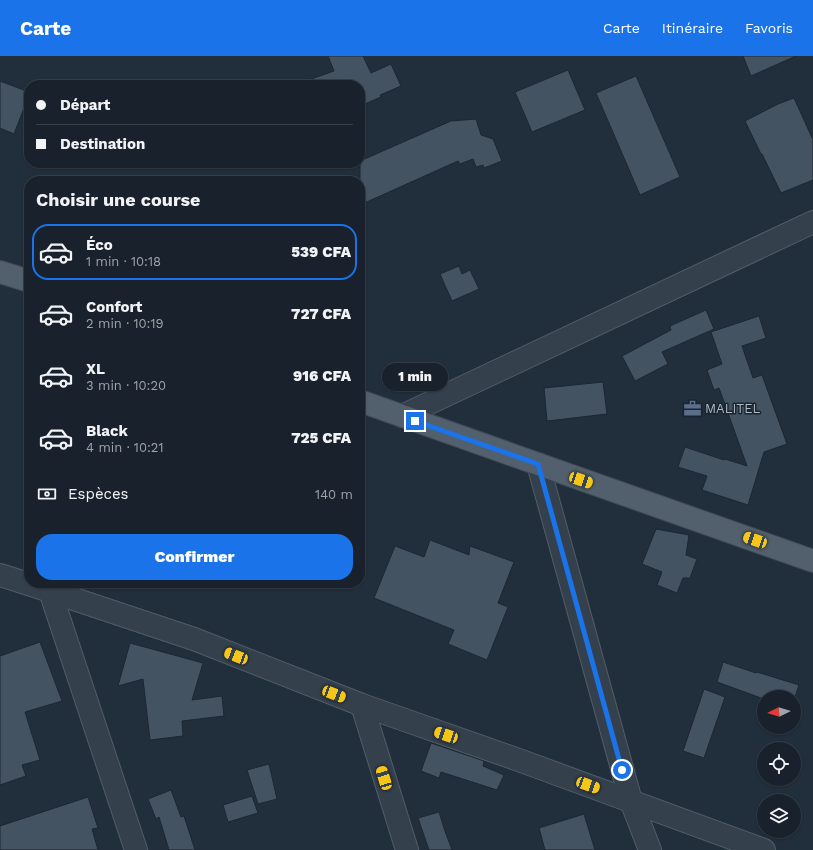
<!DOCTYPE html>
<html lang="fr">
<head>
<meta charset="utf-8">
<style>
  body { margin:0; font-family:"Work Sans",sans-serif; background:#262f38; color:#f1f3f6; height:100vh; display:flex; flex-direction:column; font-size:15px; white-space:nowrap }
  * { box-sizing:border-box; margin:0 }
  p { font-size:13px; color:#9fa4a9 }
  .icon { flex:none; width:22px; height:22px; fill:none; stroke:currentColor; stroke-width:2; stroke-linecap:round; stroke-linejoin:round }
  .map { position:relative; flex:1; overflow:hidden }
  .panel { position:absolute; left:24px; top:120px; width:341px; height:412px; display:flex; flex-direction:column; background:#19222c; border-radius:16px; box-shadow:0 1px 3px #0004,0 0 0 1px #373f48 }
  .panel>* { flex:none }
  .banner { position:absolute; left:24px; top:24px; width:341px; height:88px; border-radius:16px; box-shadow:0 1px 3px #0004,0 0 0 1px #373f48; display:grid; align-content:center; height:88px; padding:0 12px; background:#19222c }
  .needle { width:26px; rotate:265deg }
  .fabs { position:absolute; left:757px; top:634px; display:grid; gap:8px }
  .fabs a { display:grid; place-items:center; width:44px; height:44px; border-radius:50%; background:#19222c; box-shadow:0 1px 3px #0004,0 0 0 1px #373f48; font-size:20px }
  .end { position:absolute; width:18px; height:18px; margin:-9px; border:5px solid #1a73e8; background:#fff; box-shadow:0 0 0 2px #fff }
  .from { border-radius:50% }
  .bubble { position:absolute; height:28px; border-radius:14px; background:#19222c; box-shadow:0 1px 3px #0004,0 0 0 1px #373f48; font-size:13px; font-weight:800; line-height:28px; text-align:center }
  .car { position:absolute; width:12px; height:24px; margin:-12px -6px; border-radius:5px; box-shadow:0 0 3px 1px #0007; background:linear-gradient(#f5c518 24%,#345 0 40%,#f5c518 0 76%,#345 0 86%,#f5c518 0) }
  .banner b { display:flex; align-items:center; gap:14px; height:38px; font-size:15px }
  .banner b+b { border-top:1px solid #373f48 }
  .banner i { width:10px; height:10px; background:#f1f3f6 }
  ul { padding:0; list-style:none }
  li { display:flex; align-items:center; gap:12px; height:56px; margin:0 8px 6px; padding:0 4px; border:2px solid transparent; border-radius:16px }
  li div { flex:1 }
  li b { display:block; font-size:15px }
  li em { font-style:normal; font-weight:800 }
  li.current { border-color:#1a73e8 }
  li>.icon { width:36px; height:36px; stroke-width:1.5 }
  h2 { padding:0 12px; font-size:18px; line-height:48px }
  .pay { display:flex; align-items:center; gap:10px; height:44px; padding:0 12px; font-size:15px }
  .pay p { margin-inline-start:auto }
  .action { display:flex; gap:8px; margin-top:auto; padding:8px 12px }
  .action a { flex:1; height:46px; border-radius:16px; background:#1a73e8; color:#fff; font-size:16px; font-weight:800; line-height:46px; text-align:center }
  header { display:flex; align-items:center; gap:24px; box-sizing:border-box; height:56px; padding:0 20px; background:#1a73e8; color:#fff }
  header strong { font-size:19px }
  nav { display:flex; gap:22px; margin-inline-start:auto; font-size:14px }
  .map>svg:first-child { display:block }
  .building { fill:#445362; stroke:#1c2732 }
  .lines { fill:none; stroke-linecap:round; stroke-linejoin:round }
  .minor-casing { stroke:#525d69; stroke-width:24 }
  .major-casing { stroke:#3e4954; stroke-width:24 }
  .minor { stroke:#34404b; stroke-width:22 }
  .major { stroke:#525f6c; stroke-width:22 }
  .route { stroke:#1a73e8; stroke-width:5 }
  .labels { text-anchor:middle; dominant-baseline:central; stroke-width:3; stroke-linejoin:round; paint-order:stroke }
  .poi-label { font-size:13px; fill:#afbac7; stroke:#1a2530; text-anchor:start }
</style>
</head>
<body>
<header>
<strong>Carte</strong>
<nav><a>Carte</a><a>Itinéraire</a><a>Favoris</a></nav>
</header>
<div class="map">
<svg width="813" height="794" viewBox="0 0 813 794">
  <rect width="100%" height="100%" fill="#212e3b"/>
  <!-- building -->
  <g class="building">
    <polygon points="328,0 363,0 371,17 391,8 401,30 380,39 381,41 360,50 360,29 301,29 300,27 334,15"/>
    <polygon points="743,0 796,0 751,20"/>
    <polygon points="568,14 585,54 532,76 515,36"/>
    <polygon points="636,20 680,121 640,139 596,37"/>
    <polygon points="0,25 29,36 29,39 14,78 0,72"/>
    <polygon points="794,42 813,84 813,124 781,137 762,98 761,98 745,65 778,48"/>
    <polygon points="476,63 481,79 493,83 502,105 484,112 483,109 476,111 473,103 460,108 458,105 360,149 360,105 451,65"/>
    <polygon points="459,210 462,218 470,214 479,233 452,245 440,218"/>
    <polygon points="706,254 714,273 662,296 668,308 635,325 622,300 671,274 670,270"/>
    <polygon points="759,260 766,282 742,290 753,322 762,319 787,388 764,396 748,449 702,434 707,420 678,411 685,391 724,404 725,403 747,410 719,332 714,334 707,314 722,308 711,276"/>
    <polygon points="603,326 607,358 547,365 544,332"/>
    <polygon points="656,473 689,479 686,499 697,503 690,522 683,522 677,537 657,529 662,516 642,508"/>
    <polygon points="430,484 469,499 470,490 514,506 498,547 508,551 487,604 448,588 454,574 374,542 395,490 424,501"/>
    <polygon points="40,586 62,645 25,656 40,704 22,709 26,720 0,729 0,600"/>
    <polygon points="130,587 203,607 192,644 222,640 224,660 182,665 183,680 150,684 143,623 118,630"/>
    <polygon points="723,606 756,617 757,616 799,629 794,644 794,641 764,641 764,643 717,626"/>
    <polygon points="704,633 725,641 704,702 683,695"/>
    <polygon points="431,687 484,705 483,710 504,719 497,734 441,716 439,722 421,715"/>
    <polygon points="269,708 277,743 258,748 247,714"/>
    <polygon points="171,734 181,761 184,760 195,794 169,794 159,761 156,763 148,743"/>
    <polygon points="252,740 258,757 228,766 223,749"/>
    <polygon points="88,741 98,772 92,773 98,794 0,794 0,770"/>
    <polygon points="439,756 445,775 452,794 429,794 418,762"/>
    <polygon points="584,758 595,794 545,794 539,772"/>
  </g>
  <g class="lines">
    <defs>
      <g id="minor">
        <polyline points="402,360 813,166"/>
        <polyline points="538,408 631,745 650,794"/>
        <polyline points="0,519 50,535 194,583 362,649 516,703 764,794"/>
        <polyline points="52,527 50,535 136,794"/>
        <polyline points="362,649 407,794"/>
      </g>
      <g id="major">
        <polyline points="0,216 29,225"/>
        <polyline points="360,345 538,408 813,505"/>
      </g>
    </defs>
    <!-- minor casing -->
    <use href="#minor" class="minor-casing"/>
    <!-- major casing -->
    <use href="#major" class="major-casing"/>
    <!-- minor -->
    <use href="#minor" class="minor"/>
    <!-- major -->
    <use href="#major" class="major"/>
  </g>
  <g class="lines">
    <!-- route -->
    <polyline class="route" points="415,365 538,408 622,714"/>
  </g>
  <!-- icons -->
  <defs>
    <symbol id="office-bare" viewBox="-9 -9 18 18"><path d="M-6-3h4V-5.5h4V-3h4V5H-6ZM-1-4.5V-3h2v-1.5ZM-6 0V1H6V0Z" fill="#5c6f8a" stroke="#1a2530" stroke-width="2.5" paint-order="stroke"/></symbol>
  </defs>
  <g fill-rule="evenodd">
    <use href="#office-bare" x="680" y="340" width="25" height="25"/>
  </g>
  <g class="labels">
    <!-- poi labels -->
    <g class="poi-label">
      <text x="705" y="352">MALITEL</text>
    </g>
  </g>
</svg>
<div class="fabs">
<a><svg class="needle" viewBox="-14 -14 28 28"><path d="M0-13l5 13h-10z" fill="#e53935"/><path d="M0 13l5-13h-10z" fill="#9fa4a9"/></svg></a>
<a><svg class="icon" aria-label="locate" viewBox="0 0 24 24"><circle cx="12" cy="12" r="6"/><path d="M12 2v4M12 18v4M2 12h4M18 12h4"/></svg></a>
<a><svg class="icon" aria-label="layers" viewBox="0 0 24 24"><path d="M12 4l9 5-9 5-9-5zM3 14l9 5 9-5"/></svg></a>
</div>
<i class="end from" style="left:622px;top:714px"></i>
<i class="end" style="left:415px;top:365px"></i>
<div class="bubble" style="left:382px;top:307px;width:66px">1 min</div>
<i class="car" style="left:581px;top:424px;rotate:109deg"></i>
<i class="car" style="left:755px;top:484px;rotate:289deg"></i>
<i class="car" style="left:236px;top:600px;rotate:291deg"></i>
<i class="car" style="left:334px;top:638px;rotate:111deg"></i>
<i class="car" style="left:446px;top:679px;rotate:289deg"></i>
<i class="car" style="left:384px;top:722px;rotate:343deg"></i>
<i class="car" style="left:588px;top:729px;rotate:110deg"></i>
<div class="banner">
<b><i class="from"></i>Départ</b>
<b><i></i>Destination</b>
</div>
<section class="panel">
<h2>Choisir une course</h2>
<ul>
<li class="current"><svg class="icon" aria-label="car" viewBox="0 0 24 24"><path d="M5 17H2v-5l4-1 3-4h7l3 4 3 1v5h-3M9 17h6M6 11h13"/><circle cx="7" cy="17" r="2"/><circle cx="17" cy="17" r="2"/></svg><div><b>Éco</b><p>1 min · 10:18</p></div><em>539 CFA</em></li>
<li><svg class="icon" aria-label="car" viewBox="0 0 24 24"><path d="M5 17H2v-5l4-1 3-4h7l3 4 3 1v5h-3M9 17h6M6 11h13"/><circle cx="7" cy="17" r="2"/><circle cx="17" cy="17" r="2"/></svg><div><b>Confort</b><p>2 min · 10:19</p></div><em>727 CFA</em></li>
<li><svg class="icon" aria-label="car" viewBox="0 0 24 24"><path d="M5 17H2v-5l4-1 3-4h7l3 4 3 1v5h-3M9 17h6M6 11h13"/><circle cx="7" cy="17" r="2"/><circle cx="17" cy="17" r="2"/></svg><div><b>XL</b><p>3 min · 10:20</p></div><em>916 CFA</em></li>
<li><svg class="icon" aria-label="car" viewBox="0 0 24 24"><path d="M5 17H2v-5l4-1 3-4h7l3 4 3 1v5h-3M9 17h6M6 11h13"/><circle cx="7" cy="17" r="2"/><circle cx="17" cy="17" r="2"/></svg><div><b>Black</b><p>4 min · 10:21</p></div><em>725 CFA</em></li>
</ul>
<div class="pay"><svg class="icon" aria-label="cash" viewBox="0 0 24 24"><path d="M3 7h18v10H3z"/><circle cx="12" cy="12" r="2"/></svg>Espèces<p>140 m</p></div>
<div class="action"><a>Confirmer</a></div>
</section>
</div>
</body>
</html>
